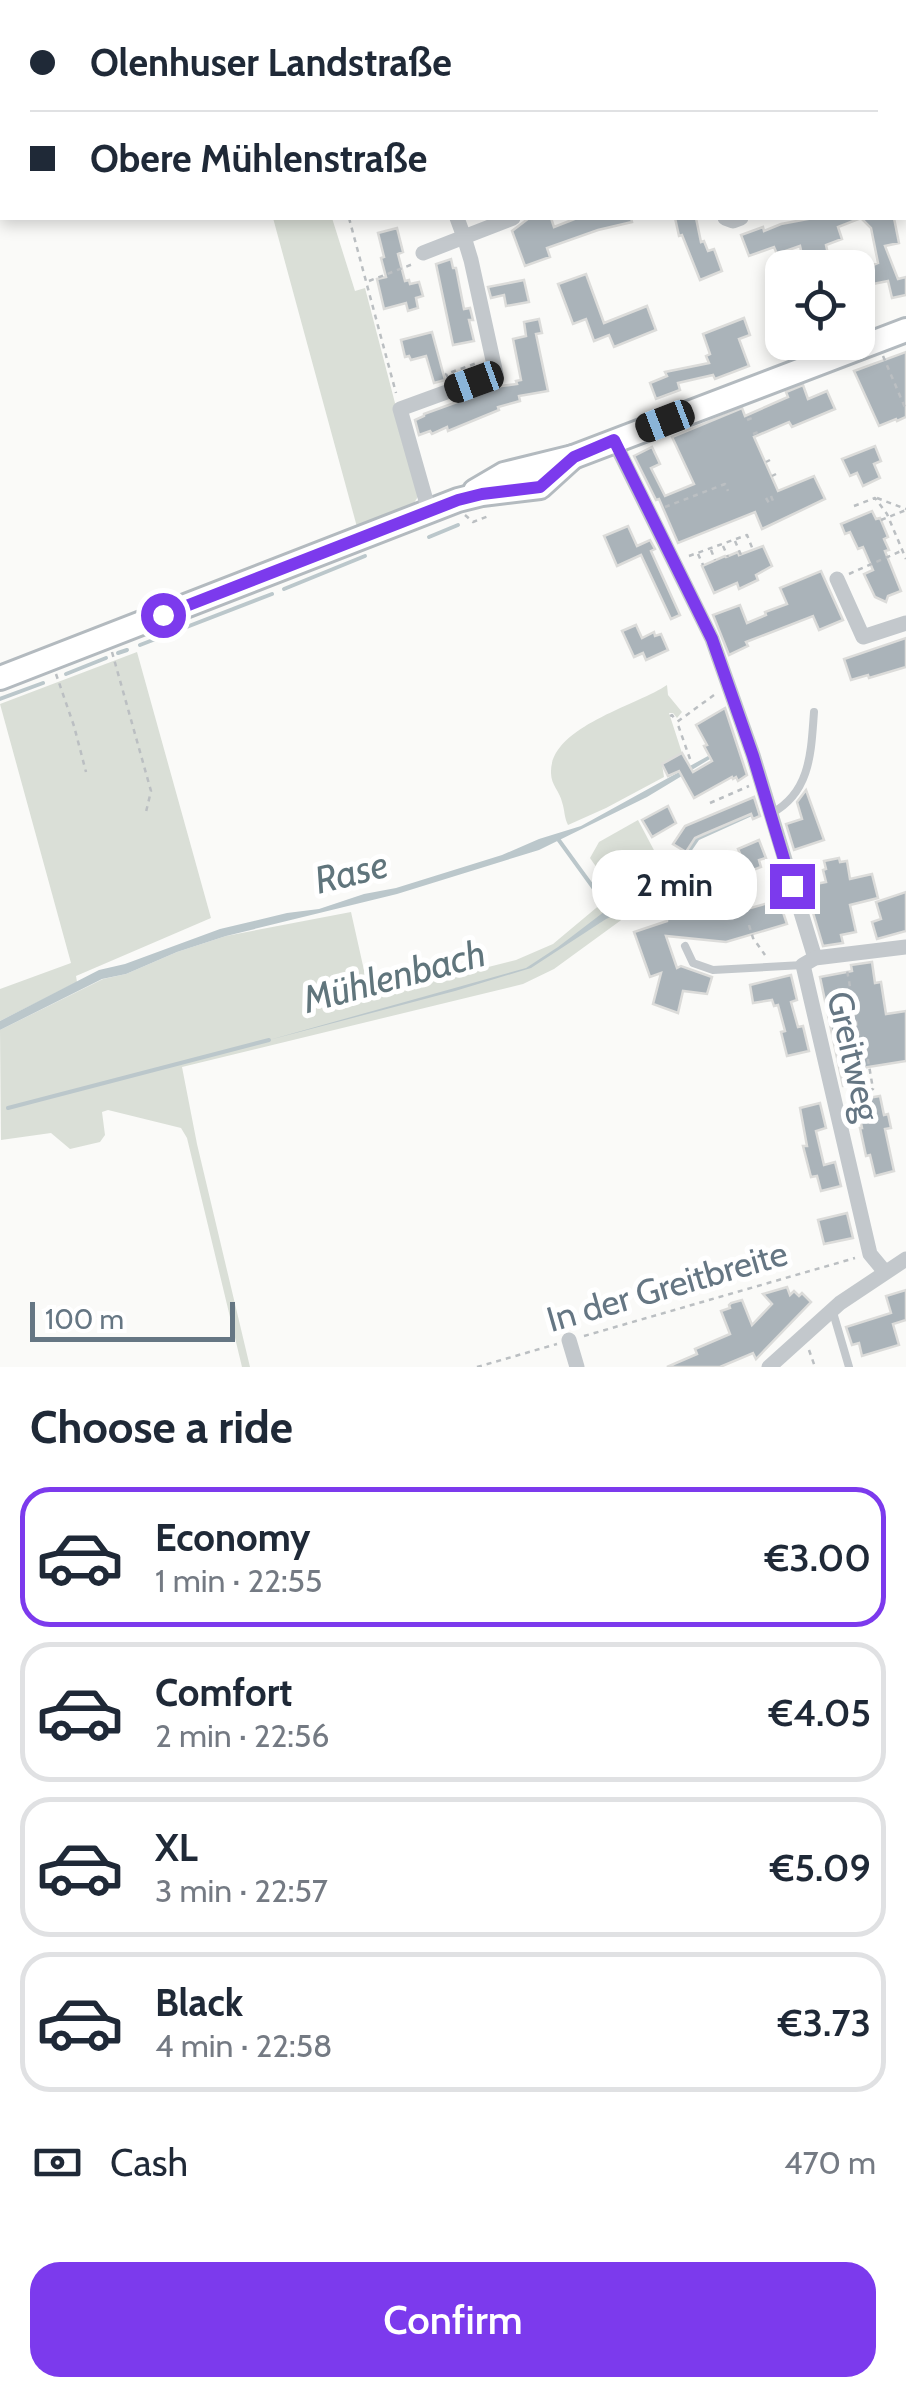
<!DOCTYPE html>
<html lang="en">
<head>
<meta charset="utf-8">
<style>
  body { margin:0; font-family:Cabin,sans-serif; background:#f2f2f3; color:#1f2937; height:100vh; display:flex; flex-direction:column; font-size:38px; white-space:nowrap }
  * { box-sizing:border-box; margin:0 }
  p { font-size:32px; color:#747a83 }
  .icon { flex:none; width:55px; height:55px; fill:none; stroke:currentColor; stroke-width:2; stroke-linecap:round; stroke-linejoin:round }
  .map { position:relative; height:1367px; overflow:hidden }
  .side { display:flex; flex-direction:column; background:#fff; flex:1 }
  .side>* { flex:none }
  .hud { position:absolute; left:0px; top:0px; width:908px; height:220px; box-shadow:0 5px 15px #0003; display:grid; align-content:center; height:220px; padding:0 30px; background:#fff }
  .fabs { position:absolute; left:765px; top:250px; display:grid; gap:20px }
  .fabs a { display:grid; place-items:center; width:110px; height:110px; border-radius:20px; background:#fff; box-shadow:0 5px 15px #0003; font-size:50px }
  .scale { position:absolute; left:30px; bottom:25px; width:205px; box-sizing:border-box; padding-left:10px; border:5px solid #657683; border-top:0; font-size:28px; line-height:35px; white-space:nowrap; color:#657683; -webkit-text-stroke:8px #fff; paint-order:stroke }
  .end { position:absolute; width:45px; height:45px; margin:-22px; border:12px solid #7c3aed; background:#fff; box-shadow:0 0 0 5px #fff }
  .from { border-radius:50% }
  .bubble { position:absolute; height:70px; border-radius:30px; background:#fff; box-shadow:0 5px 15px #0003; font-size:32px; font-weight:600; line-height:70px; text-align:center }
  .car { position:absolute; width:30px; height:60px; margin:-30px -15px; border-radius:12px; box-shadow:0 0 8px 2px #0007; background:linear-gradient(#222 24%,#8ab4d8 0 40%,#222 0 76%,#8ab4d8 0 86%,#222 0) }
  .hud b { display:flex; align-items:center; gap:35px; height:95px; font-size:38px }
  .hud b+b { border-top:2px solid #e0e1e3 }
  .hud i { width:25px; height:25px; background:#1f2937 }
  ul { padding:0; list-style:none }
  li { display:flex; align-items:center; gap:30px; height:140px; margin:0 20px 15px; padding:0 10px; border:5px solid #e0e1e3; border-radius:30px }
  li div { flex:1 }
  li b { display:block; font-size:38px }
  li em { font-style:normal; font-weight:600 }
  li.active { border-color:#7c3aed }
  li>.icon { width:90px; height:90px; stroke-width:1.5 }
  h2 { padding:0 30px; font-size:45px; line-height:120px }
  .pay { display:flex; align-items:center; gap:25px; height:110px; padding:0 30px; font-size:38px }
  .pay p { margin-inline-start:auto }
  .action { display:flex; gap:20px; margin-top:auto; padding:20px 30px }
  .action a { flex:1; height:115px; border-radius:30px; background:#7c3aed; color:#fff; font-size:40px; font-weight:600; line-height:115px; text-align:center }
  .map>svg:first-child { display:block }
  .green { fill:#dadfd7 }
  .water { fill:#bbc7cb }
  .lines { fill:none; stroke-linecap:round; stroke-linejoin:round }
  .stream { stroke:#bbc7cb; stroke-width:4 }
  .building { fill:#aab3b9; stroke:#dcdcda; stroke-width:2.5 }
  .secondary-casing { stroke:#b3babf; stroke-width:28 }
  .path { stroke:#bbbfc2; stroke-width:2.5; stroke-dasharray:5 5; stroke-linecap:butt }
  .lane { stroke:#c3c8cc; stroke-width:8 }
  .street { stroke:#c3c8cc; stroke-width:15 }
  .secondary { stroke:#fff; stroke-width:22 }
  .route { stroke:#7c3aed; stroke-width:12 }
  .labels { text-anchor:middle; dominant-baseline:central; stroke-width:10; stroke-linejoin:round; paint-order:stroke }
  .street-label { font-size:35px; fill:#657683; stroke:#fff }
  .water-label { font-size:38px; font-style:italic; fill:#60757c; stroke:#fff }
</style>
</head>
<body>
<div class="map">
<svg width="906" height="1367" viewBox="0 0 906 1367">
  <rect width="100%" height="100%" fill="#fafaf8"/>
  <!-- green -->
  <g class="green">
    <polygon points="273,218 332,218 355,291 365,288 419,495 414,503 357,527"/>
    <polygon points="137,652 211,918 76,976 77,982 0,1021 0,989 71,963 0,704"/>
    <path d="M667,685L668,695L682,712L677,718L673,713H669L682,753L662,764L664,777L606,808L568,825C564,817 565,811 562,802C560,792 551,785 551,773C549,727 636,706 667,685Z"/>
    <polygon points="638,820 656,854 608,884 590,858 599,842"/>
    <polygon points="614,893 624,918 554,969 523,984 182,1067 197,1144 250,1367 242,1367 187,1138 181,1128 108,1110 102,1112 105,1135 100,1142 70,1149 51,1133 1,1140 0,1030 103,979 126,974 177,952 226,936 351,912 370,997 516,960 553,944"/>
  </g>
  <!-- water -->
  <g class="water">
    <polygon points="708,756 710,759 647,797 539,850 397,894 226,936 177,952 126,974 102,979 0,1030 0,1021 99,970 125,964 220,929 287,913 319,909 364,894 396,888 502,855 539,839 581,826"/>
    <polygon points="751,814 752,816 699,840 686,859 649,901 606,919 531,968 455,991 269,1040 526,968 558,947 613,905 631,902 667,876 685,855 695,838"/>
  </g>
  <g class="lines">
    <!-- stream -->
    <g class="stream">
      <polyline points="281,0 281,2"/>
      <polyline points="429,537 458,525"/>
      <polyline points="284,589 365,556"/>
      <polyline points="140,645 272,594"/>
      <polyline points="118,653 127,650"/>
      <polyline points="66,674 106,658"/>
      <polyline points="0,699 43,683"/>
      <polyline points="558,839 611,912"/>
      <polyline points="8,1108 269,1040"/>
    </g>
  </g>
  <!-- building -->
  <g class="building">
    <polygon points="529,218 551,218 554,227 577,218 631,218 632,222 598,230 547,248 550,257 525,266 512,231"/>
    <polygon points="675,218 696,218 701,242 704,241 708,251 714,249 722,271 700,280 682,235 679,236"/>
    <polygon points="813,218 894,218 899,243 885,246 898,279 906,277 906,295 892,298 888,281 858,287 858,271 878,263 871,228 861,218 838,227 842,239 826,245 831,268 805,268 800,246 777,254 774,247 749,256 741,235 763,227 764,231 781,224"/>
    <polygon points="397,228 403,252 398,254 405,281 409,280 410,284 419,282 423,296 416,298 418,308 408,311 406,303 384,309 377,279 386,277 381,258 384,257 378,233"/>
    <polygon points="451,259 453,268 456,268 464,309 470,308 473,320 469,320 474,341 453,345 436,264"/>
    <polygon points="586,274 604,323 647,306 656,330 614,347 609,335 594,341 586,319 573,324 558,284"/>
    <polygon points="524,280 529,302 506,306 504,295 491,298 488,287"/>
    <polygon points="744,318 750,335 739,339 749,366 715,379 713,375 678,383 680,390 656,399 650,383 667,376 665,372 709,363 706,356 710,354 703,334"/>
    <polygon points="539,319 542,333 536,334 548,391 519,396 520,401 498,407 499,410 448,431 447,427 432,434 430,431 419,435 415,420 424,416 424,414 501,386 517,384 516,381 521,380 513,339 526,336 524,322"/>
    <polygon points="432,332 445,380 434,383 426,356 411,360 409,356 405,357 401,340"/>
    <polygon points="906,352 906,417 897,421 896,419 879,426 854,371"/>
    <polygon points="803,385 808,399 827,391 835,409 792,427 789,422 754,437 778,491 814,476 825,499 762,529 755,512 678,543 659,499 656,500 634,456 652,447 660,464 651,468 665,496 694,484 672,437 742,408 745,416 788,397 786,392"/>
    <polygon points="875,446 881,461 874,464 880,478 863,486 857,473 850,476 842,459"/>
    <polygon points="872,511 876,519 880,518 888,537 884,539 889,550 885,551 901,591 888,596 886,602 875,597 864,574 873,570 863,547 858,549 850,532 845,534 841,524"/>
    <polygon points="628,526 637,546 650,540 655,549 651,551 680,615 671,619 641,555 617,566 604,536"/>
    <polygon points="763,546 772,566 756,575 758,580 739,589 737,583 714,593 702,566 725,556 726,557 738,552 739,555"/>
    <polygon points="821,571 843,620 819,630 813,616 746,642 748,646 729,655 713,615 740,605 747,623 766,615 765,612 787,604 780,588"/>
    <polygon points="636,625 642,638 654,632 655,636 661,634 668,650 646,660 643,653 634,657 622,631"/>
    <polygon points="906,638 906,667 869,678 868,675 851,680 844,659"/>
    <polygon points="725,708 747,775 738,781 736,777 733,779 732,777 694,798 679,771 668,776 662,764 682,753 693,772 712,761 704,746 707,745 696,725"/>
    <polygon points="806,790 824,840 794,850 786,824 802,819 797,802"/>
    <polygon points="754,797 760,816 753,819 751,814 704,834 695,838 686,852 673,844 685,826"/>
    <polygon points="668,806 676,823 652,837 642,820"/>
    <polygon points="759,840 766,858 759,860 761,867 748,872 738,849"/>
    <polygon points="839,858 840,862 847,861 850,879 872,874 878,898 850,905 856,932 841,935 843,943 823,946 805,886 826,882 823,870 826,869 824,861"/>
    <polygon points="782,889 788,907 782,909 787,924 726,942 666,936 677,968 681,966 712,977 707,994 683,991 678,1013 653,1004 661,973 650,977 634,932 667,921 668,910 702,913 703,908 740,911 779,900 776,890"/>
    <polygon points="906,892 906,931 877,939 872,922 881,919 876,902"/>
    <polygon points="872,962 875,983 881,982 886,1014 906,1011 906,1061 862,1068 868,1098 880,1096 884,1115 888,1114 891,1128 885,1129 894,1171 875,1176 870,1155 866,1156 860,1128 862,1128 853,1085 843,1086 820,977 852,971 851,965"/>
    <polygon points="791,975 797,1000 791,1002 798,1027 803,1026 809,1051 787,1056 781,1032 785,1031 778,1005 774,1006 772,1000 753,1003 750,985"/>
    <polygon points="820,1103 826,1128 816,1131 824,1165 835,1162 841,1186 821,1191 817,1176 811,1177 803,1146 807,1146 800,1108"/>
    <polygon points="847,1213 853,1238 824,1244 818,1220"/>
    <polygon points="787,1287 790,1295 794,1291 799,1296 802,1293 811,1302 756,1359 753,1353 720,1367 667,1367 697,1354 695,1349 730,1334 721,1311 730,1308 729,1305 731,1303 742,1300 752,1325 772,1304 763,1294"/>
    <polygon points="906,1290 906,1320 893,1324 899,1345 862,1356 859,1343 852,1345 846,1327 891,1313 886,1296"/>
  </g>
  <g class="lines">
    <defs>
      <g id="secondary">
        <polyline points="475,491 504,474 573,457 906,330"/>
        <polyline points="0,678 458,500 482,494 540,487 573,457"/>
      </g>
    </defs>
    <!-- secondary casing -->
    <use href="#secondary" class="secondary-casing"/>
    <!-- path -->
    <g class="path">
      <polyline points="290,0 290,2"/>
      <polyline points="602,0 602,2"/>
      <polyline points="877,0 877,2"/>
      <polyline points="315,2 316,0"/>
      <polyline points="392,2 396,0"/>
      <polyline points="557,2 560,0"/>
      <polyline points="0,122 2,122"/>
      <polyline points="349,218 396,393"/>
      <polyline points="369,281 413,264"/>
      <polyline points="883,356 906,410"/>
      <polyline points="448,378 446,374 477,363"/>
      <polyline points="747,420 752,418"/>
      <polyline points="753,434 758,432"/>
      <polyline points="766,462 770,460"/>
      <polyline points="772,476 776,474"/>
      <polyline points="771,496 773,501"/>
      <polyline points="766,498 769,503"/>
      <polyline points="877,498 906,509"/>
      <polyline points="854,506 875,498 887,514 906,559"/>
      <polyline points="665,507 725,484 728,491"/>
      <polyline points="465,515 473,522 491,515"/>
      <polyline points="881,520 906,510"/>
      <polyline points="735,541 741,555"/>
      <polyline points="723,546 728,557"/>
      <polyline points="711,550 715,560"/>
      <polyline points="698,554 703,565"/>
      <polyline points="689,556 747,535 753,550"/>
      <polyline points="849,574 901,551"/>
      <polyline points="112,652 151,791 146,812"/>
      <polyline points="56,674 74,726 86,772"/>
      <polyline points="670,716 672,715 676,721"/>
      <polyline points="690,759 677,722 714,695"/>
      <polyline points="710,803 749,786"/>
      <polyline points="749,925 753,938 765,955"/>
      <polyline points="837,1046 860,1042 847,970"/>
      <polyline points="849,1094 873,1089 865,1042 861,1042"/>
      <polyline points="584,1336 855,1258"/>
      <polyline points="809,1350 815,1367"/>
      <polyline points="477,1367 557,1344"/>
    </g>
    <!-- lane -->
    <g class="lane">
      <path d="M772,813C811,792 811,751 814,712"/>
      <polyline points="685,946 693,963 713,970 803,965"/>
      <polyline points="832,1309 849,1367"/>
    </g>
    <!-- street -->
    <g class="street">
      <polyline points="820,2 825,0"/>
      <polyline points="905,180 906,184"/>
      <polyline points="725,218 733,221 741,218"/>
      <polyline points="423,253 464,237 457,218"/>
      <polyline points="614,441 712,639 753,755 815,958"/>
      <polyline points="429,511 400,409 496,374 471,260 464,237 513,218"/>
      <polyline points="837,579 863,637 906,623"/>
      <polyline points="885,1272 870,1254 803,965 815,958 906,947"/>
      <polyline points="569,1340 577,1367"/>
      <polyline points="769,1367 840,1303 906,1259"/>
    </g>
    <!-- secondary -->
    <use href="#secondary" class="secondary"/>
  </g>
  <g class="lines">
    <!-- route -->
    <polyline class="route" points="163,615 458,500 482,494 540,487 574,457 614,440 712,639 753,756 792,886"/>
  </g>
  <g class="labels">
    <!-- street labels -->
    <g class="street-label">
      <text transform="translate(854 1056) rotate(77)">Greitweg</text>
      <text transform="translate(667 1286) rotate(-16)">In der Greitbreite</text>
    </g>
    <!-- water labels -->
    <g class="water-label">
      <text transform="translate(351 872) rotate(-14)">Rase</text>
      <text transform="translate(394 976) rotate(-15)">Mühlenbach</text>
    </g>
  </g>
</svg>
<div class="fabs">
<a><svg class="icon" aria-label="locate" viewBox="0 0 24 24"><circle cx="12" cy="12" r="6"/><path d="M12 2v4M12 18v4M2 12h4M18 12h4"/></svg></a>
</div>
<div class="scale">100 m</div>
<i class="end from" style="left:163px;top:615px"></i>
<i class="end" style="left:792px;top:886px"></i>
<div class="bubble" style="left:592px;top:850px;width:165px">2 min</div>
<i class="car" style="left:474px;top:382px;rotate:250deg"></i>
<i class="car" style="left:665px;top:421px;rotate:249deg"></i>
<div class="hud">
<b><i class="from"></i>Olenhuser Landstraße</b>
<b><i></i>Obere Mühlenstraße</b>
</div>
</div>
<section class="side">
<h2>Choose a ride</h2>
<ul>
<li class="active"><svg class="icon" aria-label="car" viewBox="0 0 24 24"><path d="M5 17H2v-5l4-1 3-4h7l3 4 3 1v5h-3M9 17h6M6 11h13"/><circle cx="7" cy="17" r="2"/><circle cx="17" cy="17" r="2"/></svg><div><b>Economy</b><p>1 min · 22:55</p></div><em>€3.00</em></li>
<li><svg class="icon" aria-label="car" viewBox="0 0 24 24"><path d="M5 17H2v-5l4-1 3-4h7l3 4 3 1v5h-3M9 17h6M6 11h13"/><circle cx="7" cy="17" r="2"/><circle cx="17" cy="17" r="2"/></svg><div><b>Comfort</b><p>2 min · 22:56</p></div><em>€4.05</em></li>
<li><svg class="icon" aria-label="car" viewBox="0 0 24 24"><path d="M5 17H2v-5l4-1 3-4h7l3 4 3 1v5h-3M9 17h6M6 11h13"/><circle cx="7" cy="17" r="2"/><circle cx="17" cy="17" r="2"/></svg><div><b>XL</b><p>3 min · 22:57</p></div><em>€5.09</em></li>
<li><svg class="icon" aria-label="car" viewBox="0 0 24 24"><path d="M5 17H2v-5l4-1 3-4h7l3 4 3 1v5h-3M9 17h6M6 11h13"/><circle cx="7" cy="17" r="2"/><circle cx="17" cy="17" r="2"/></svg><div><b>Black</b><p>4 min · 22:58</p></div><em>€3.73</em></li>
</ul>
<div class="pay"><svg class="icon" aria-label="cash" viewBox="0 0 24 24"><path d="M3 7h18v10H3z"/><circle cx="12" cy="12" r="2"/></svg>Cash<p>470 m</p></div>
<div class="action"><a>Confirm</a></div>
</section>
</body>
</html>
